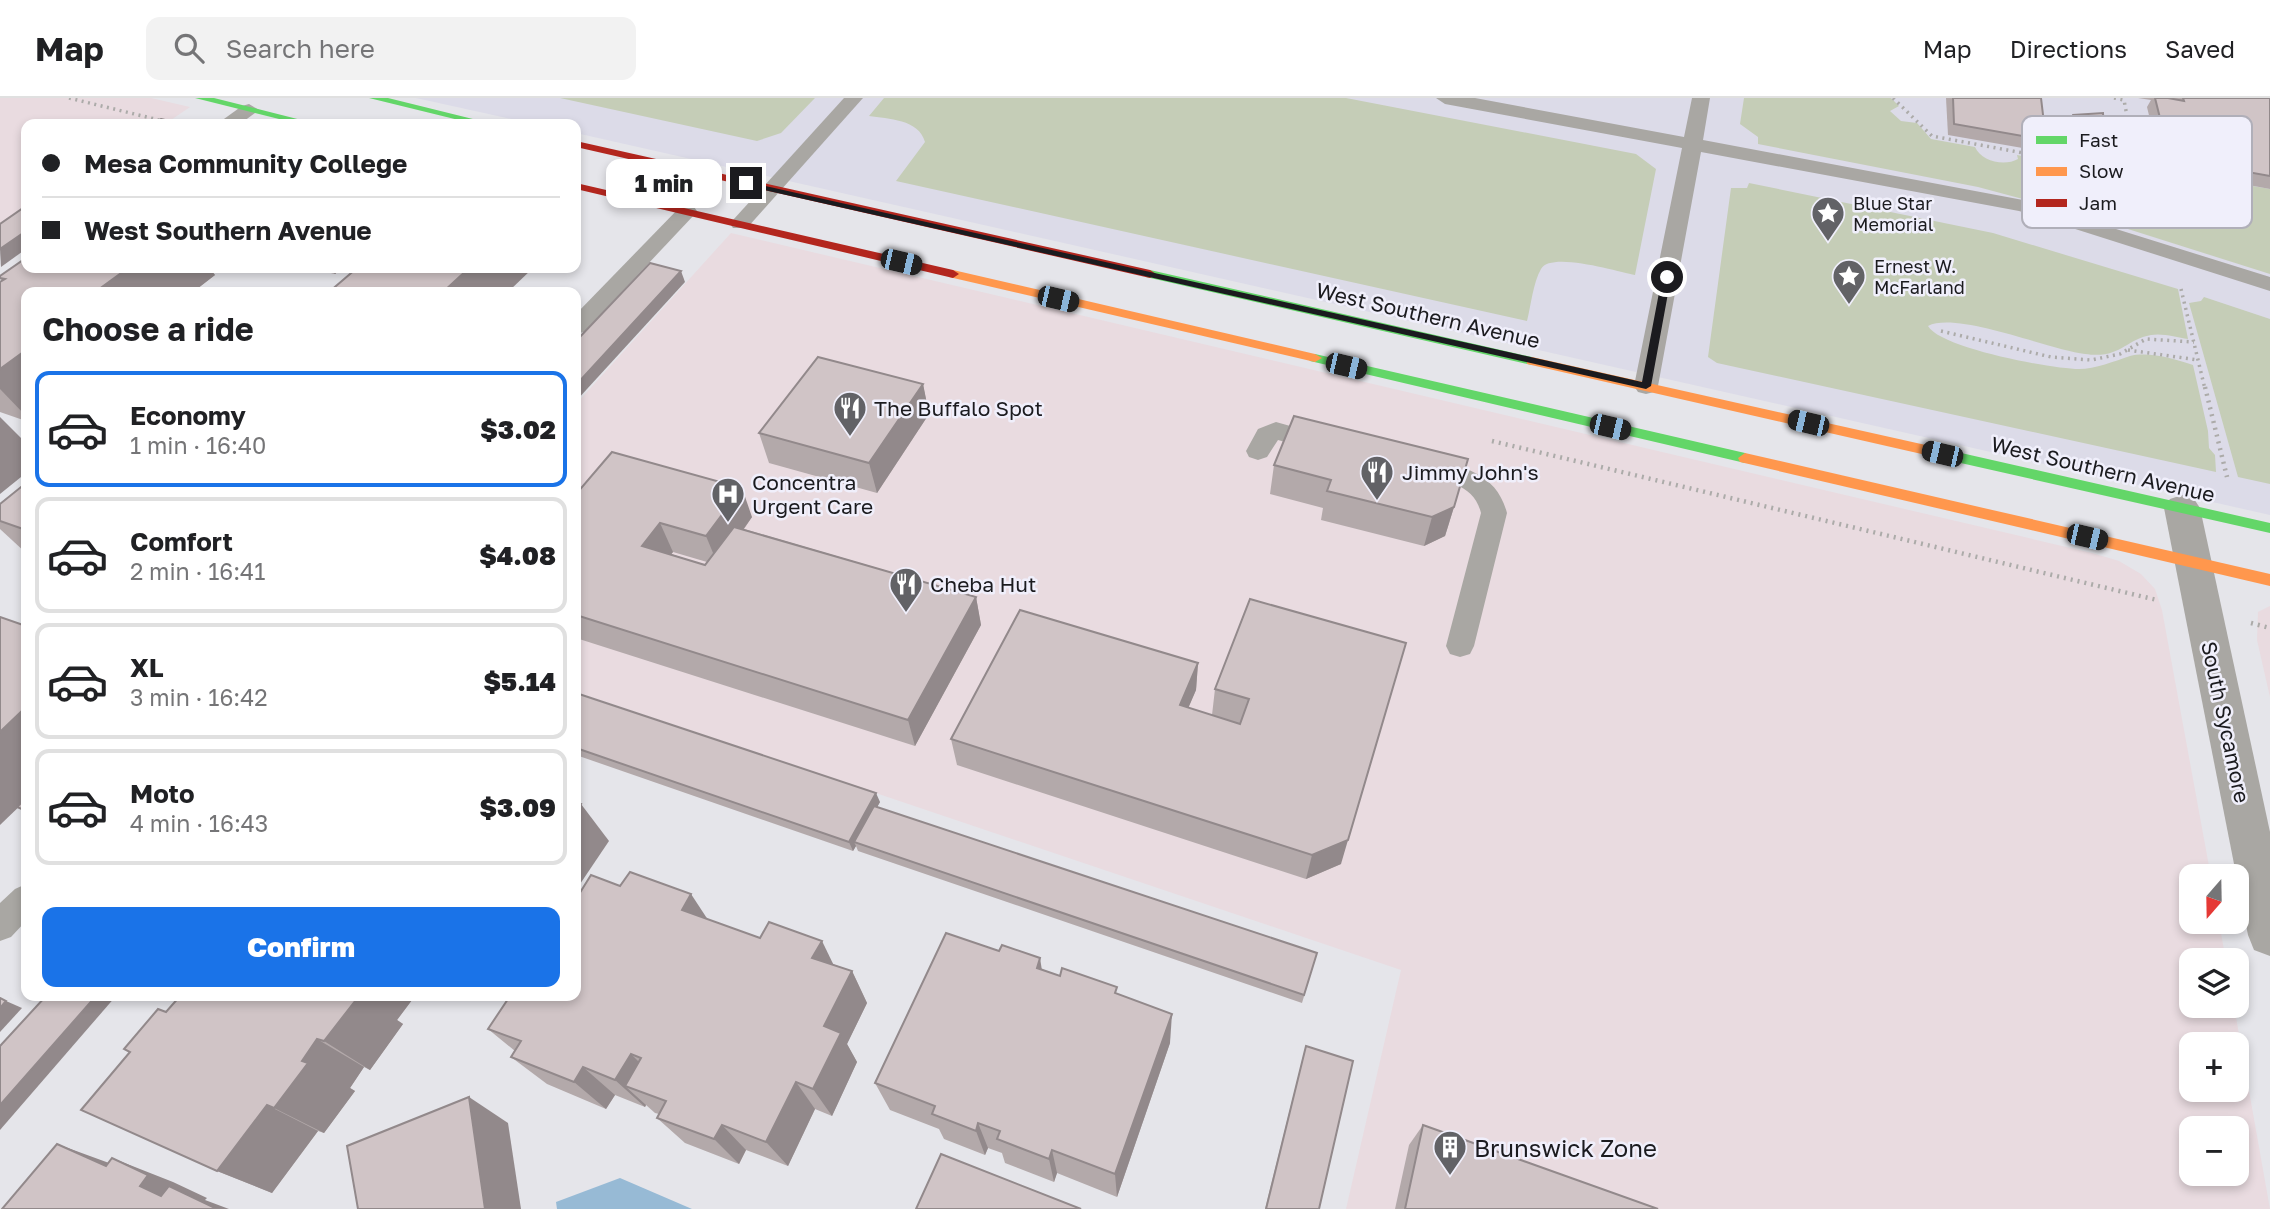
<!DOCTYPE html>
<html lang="en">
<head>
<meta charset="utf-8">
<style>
  body { margin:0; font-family:"Golos Text",sans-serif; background:#f2f2f2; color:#202124; height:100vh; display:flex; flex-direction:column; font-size:26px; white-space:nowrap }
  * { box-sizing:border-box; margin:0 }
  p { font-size:23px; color:#757577 }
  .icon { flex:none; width:38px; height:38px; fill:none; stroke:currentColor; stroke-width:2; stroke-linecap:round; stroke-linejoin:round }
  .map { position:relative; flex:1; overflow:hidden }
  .details { position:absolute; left:21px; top:189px; width:560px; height:714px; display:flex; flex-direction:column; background:#fff; border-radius:14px; box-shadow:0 4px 10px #0003 }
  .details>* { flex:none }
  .hud { position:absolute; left:21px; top:21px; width:560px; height:154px; border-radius:14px; box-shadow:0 4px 10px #0003; display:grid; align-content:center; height:154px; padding:0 21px; background:#fff }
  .needle { width:46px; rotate:200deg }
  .fabs { position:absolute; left:2179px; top:766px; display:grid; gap:14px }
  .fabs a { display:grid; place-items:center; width:70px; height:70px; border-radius:14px; background:#fff; box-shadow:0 4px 10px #0003; font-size:35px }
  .end { position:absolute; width:32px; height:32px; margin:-16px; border:9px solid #1b1b1f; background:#fff; box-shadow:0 0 0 4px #fff }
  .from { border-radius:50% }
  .bubble { position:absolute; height:49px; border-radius:14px; background:#fff; box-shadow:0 4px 10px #0003; font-size:23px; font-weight:800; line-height:49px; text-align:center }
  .car { position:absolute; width:21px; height:42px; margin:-21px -10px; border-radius:9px; box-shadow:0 0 5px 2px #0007; background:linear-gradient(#222 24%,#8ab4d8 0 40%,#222 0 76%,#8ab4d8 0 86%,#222 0) }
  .hud b { display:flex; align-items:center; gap:24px; height:66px; font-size:26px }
  .hud b+b { border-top:2px solid #e0e0e0 }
  .hud i { width:18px; height:18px; background:#202124 }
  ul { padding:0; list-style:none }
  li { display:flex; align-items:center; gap:21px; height:116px; margin:0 14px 10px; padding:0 7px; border:4px solid #e0e0e0; border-radius:14px }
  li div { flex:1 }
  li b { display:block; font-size:26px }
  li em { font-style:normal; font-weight:800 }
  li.selected { border-color:#1a73e8 }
  li>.icon { width:63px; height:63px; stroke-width:1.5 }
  h2 { padding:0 21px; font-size:32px; line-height:84px }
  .action { display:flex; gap:14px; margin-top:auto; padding:14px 21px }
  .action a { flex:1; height:80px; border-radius:14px; background:#1a73e8; color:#fff; font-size:28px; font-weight:800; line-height:80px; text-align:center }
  header { display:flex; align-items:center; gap:42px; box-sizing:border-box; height:98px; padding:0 35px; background:#fff; border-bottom:2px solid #e0e0e0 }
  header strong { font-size:33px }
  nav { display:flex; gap:38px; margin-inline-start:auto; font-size:24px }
  .search { width:490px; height:63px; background:#f2f2f2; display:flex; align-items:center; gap:18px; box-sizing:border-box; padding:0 24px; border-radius:14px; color:#757577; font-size:26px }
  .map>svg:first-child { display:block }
  .commercial { fill:#e9dbe0; fill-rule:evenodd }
  .built { fill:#dcdbe8 }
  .green { fill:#c5cdb7 }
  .water { fill:#97bad5 }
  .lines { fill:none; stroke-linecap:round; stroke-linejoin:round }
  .path-far1 { stroke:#acaba9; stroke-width:3.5; stroke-dasharray:2 4.5; stroke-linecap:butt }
  .path { stroke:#acaba9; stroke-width:4.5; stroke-dasharray:2 5; stroke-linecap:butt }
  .lane { fill:#a9a7a3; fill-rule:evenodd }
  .street { fill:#a9a7a3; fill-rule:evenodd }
  .fast { fill:#63d668; fill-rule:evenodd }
  .slow { fill:#ff974d; fill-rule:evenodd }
  .jam { fill:#b3261e; fill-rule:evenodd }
  .wall { fill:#b3a9aa; fill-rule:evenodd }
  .shaded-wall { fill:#92898b }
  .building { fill:#d0c4c6; stroke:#92898b; stroke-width:2 }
  .route { fill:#1b1b1f }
  .labels { text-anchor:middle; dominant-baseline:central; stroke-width:5; stroke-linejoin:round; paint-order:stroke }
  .far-poi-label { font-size:18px; fill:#1b1b1f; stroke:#f0effb; text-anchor:start }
  .street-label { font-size:21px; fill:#1b1b1f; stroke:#f0effb }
  .poi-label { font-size:21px; fill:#1b1b1f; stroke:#f0effb; text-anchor:start }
  .near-poi-label { font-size:24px; fill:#1b1b1f; stroke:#f0effb; text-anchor:start }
  .key { fill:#f0effb; stroke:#b0afb9; stroke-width:2 }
  .key-label { font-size:19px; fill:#1b1b1f }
</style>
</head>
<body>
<header>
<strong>Map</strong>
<div class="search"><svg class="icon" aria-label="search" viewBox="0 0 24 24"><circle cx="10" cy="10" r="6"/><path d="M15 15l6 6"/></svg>Search here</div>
<nav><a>Map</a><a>Directions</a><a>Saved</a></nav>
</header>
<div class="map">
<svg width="2270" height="1111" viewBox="0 0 2270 1111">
  <rect width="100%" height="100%" fill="#e5e5ea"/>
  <!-- commercial -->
  <g class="commercial">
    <polygon points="0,0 151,0 190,9 165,26 26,26 26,121 0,139"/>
    <path d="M731,135L2092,455L2119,463L2141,476L2155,491L2162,512L2211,779H2191V824H2219L2226,863H2191V908H2234L2270,1111H1346L1401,872L576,594V306ZM2191,947H2236V992H2191ZM2191,1031H2236V1076H2191Z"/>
    <polygon points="2270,508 2270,599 2257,542 2258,514"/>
  </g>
  <!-- built -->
  <polygon class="built" points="416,0 2270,0 2270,417 576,35 576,26 534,26"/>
  <!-- green -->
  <g class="green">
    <polygon points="560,0 815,0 781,35 757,43"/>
    <path d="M884,0H1346L1636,56L1656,71L1635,177C1618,174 1551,153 1541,171C1533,185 1531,207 1527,223L896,83L925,44C919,21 888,21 869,18Z"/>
    <path d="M1744,0H1891L1899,8L1890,13L1901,23L1917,25L1931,41L1975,49C1981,63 2004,69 2018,61L2017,57L2077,68L2128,66L2270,91V176L2090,119L1978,89L1758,46V39L1740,26Z"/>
    <path d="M1749,85L1993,135L2178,191L2188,241C2177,239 2162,235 2151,237C2124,242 2121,261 2085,256C2050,252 1957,213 1928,228C1940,250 2052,271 2079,271C2095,271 2115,263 2130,258C2148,253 2176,261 2193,267L2208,333L2209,350L2215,357L2216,374L1717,265L1708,259L1731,90H1747Z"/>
    <polygon points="2204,199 2270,221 2270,386 2238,379 2189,205 2201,203"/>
  </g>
  <!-- water -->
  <polygon class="water" points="620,1080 692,1111 557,1111 556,1104"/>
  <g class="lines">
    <!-- path-far1 -->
    <g class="path-far1">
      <polyline points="69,0 163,23"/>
      <polyline points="1893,0 1932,38 2077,65 2135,61 2192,71"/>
      <polyline points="2114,0 2124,2 2135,61"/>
      <polyline points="2181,191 2205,291"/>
      <polyline points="1941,233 2051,259 2091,262 2120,256 2146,241 2194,244"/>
      <polyline points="2128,252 2198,262"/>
    </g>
    <!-- path -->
    <g class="path">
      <polyline points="2205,289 2227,379"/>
      <polyline points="1492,343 2157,502"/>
      <polyline points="2251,525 2270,530"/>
    </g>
    <!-- lane -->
    <g class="lane">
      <polygon points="844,0 863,0 747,130 733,130 730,126 733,122"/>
      <polygon points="1436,0 1475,0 1684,39 1692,0 1710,0 1703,42 2023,102 2270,179 2270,193 2019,113 1701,54 1658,288 1654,294 1646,296 1638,294 1634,288 1682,50 1445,6"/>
      <polygon points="249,6 259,12 240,26 217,26 242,8"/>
      <polygon points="687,107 694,109 697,113 694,117 584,234 576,236 576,216 680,109"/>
      <polygon points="1276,324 1333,340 1336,346 1333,352 1324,355 1278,342 1267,359 1258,362 1249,359 1246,353 1258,331"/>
      <path d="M1428,361C1464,368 1497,376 1507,415L1474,548L1470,556L1460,559L1450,556L1446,548L1481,415C1474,385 1445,384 1419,376L1416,370L1419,364Z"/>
      <polygon points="26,786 26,823 11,839 0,843 0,805 15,791"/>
    </g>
    <!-- street -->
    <polygon class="street" points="2182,397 2194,401 2200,410 2270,734 2270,858 2254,852 2248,837 2164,410 2170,401"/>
    <!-- fast -->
    <g class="fast">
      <polygon points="195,0 214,0 317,26 299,26"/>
      <polygon points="369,0 388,0 493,26 475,26"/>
      <polygon points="1150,172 1532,259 1539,263 1532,267 1146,179 1146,173"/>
      <polygon points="1315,256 1745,355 1752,360 1745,365 1310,263 1308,260"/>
      <polygon points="1948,352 2270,425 2270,435 1943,361 1941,357"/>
    </g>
    <!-- slow -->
    <g class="slow">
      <polygon points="953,172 1315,256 1322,260 1315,264 949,179 949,173"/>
      <polygon points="1532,259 1948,352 1955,357 1948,362 1527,266 1527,260"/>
      <polygon points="1745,355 2270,476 2270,488 1740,364 1738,360"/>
    </g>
    <!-- jam -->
    <g class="jam">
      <polygon points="576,43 1150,172 1156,176 1150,180 576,49"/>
      <polygon points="576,85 953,172 959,176 953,180 576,91"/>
    </g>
  </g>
  <!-- wall -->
  <g class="wall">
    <polygon points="1946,0 2041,0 2046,42 2039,53 1948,37"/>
    <polygon points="2138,0 2270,0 2270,91 2189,76 2186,64 2159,59 2147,9 2151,2"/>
    <polygon points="2073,17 2104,31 2096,42 2060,36"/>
    <polygon points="26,170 209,170 215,177 193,194 26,194 26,323 0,314 0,184 2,183 0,181 0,178"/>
    <polygon points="310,170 342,170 335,176"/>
    <polygon points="923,286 929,316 877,395 769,365 759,335"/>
    <polygon points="1274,367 1454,409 1445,438 1424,448 1321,422 1323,410 1270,396"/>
    <polygon points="26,385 26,455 0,431 0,406"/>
    <path d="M576,396L752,419L744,431L976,499L981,527L915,648L576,540ZM673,454L707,464L705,467L671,456Z"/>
    <polygon points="1250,501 1341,766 1306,781 957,667 951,641 1198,565 1196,592 1188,610 1212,617 1215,591"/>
    <polygon points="576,595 880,704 877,709 1317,855 1302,905 858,753 856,748 853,753 576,657"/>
    <polygon points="707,821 852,873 867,905 847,946 857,964 832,1018 815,1011 788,1068 746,1052 739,1066 685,1045 657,1020 659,1016 655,1015 646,1007 645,1009 615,997 606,1011 547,986 511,959 515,953 488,931"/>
    <polygon points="1042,872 1117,896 1170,945 1117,1099 1057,1075 1054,1084 1005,1065 1002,1055 988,1050 985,1057 944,1041 939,1031 890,1012 875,985"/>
    <polygon points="180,898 415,898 397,922 403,926 370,972 364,969 350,990 355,993 324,1035 318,1033 272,1095 217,1073 166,914"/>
    <polygon points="1306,948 1319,1111 1265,1111 1304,955"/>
    <polygon points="1423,1027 1658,1111 1395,1111 1409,1047"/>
  </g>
  <!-- shaded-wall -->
  <g class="shaded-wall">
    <polygon points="26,133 26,151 1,169 0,151"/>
    <polygon points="128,170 209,170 215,177 193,194 95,194"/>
    <polygon points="331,170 342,170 335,176"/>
    <polygon points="461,170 533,170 508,194 443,194"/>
    <polygon points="681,173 685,184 576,303 576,287"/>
    <polygon points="26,252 26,318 0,291 0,271"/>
    <polygon points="923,286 929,316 877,395 869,365"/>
    <polygon points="0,319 26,345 26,375 0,396"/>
    <polygon points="742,390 752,419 718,467 706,438"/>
    <polygon points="1454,409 1445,438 1424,448 1432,419"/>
    <polygon points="660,425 673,454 656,476 642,448"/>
    <polygon points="976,499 981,527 915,648 908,622"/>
    <polygon points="1198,565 1196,592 1178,634 1180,607"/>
    <polygon points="26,609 26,702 0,727 0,634"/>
    <polygon points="876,695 880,704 857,745 854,744 856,748 853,753 849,744"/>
    <polygon points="581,706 609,743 576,792 576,713"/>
    <polygon points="1348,742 1341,766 1306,781 1312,757"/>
    <polygon points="691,796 714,831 682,812"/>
    <polygon points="822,843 838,876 812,860"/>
    <polygon points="1040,860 1045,892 1037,870"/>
    <polygon points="852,873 867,905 847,946 857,964 832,1018 813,991 824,928"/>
    <polygon points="96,898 116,898 0,1032 0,1007"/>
    <polygon points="359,898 415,898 397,922 403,926 370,972 324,943"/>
    <polygon points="6,903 22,910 0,934 0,910"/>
    <polygon points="1172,916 1170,945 1117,1099 1115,1076"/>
    <polygon points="317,941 364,969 350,990 355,993 324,1035 274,1010 302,963"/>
    <polygon points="631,956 659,984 625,988 646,1007 645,1009 615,982"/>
    <polygon points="583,969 615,997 606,1011 574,984"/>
    <polygon points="796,984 815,1011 788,1068 766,1044"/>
    <polygon points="469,999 508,1025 521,1111 485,1111"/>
    <polygon points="267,1007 318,1033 272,1095 217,1073"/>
    <polygon points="978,1025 988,1050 985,1057 976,1033"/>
    <polygon points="722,1027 746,1052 739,1066 714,1041"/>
    <polygon points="57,1046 120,1069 112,1060 173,1084 207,1100 205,1102 229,1111 217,1111 161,1098 140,1088 106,1068"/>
    <polygon points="1052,1052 1057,1075 1054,1084 1049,1061"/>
  </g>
  <!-- building -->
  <g class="building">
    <polygon points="1953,0 2041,0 2046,42 1954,26"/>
    <polygon points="2155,0 2168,0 2184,3 2183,0 2270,0 2270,78 2197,65 2194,53 2167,48"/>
    <polygon points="2103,15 2104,31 2068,25 2073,17"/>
    <polygon points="161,21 181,26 153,26"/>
    <polygon points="26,108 26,133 0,151 0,126"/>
    <polygon points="26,160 26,170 128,170 95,194 26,194 26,252 0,271 0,184 5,181 0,180 0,178"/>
    <polygon points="650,165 681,173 576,287 576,243"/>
    <polygon points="357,170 461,170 468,171 443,194 329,194"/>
    <polygon points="818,259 923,286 869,365 759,335"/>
    <polygon points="1294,318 1468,361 1454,409 1432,419 1327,393 1331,382 1274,367"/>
    <polygon points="612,354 742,390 706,438 660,425 642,448 705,467 734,429 976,499 908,622 576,517 576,396"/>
    <polygon points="26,385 26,432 0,423 0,406"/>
    <polygon points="1250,501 1406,545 1348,742 1312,757 951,641 1020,512 1198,565 1180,607 1240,626 1249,601 1215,591"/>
    <polygon points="0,519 26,528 26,609 0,634"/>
    <polygon points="576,595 876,695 849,744 576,650"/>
    <polygon points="26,700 26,713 17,709"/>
    <polygon points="576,704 581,706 576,713"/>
    <polygon points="874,708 1317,855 1304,897 854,744"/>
    <polygon points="630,774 691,796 682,812 760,840 769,824 822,843 812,860 852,873 824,928 841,935 813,991 796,984 766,1044 722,1027 714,1041 657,1020 666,1003 625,988 641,960 631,956 615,982 583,969 574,984 511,959 521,943 488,931 510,898 576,898 576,801 591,777 620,788"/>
    <polygon points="946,835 999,853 1002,847 1040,860 1037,870 1060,878 1062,870 1117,889 1115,895 1172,916 1115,1076 1052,1052 1049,1061 997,1041 1000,1033 978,1025 976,1033 932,1016 935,1008 875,985"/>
    <polygon points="46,898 96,898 0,1007 0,948"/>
    <polygon points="180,898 359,898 324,943 317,941 302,963 308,965 274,1010 267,1007 217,1073 81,1012 130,954 124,951 158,911 166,914"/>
    <polygon points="0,900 6,903 0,910"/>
    <polygon points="1306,948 1353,963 1319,1111 1266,1111"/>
    <polygon points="469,999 485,1111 358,1111 347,1048"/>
    <polygon points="1423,1027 1658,1111 1405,1111"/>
    <polygon points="57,1046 106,1068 112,1060 148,1077 140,1088 161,1098 169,1088 217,1111 2,1111"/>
    <polygon points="941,1056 1081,1111 916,1111"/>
  </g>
  <!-- route -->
  <polygon class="route" points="743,83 1642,284 1662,179 1667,176 1671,179 1651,288 1646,291 746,88"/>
  <!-- icons -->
  <defs>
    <symbol id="sight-pin" viewBox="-11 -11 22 30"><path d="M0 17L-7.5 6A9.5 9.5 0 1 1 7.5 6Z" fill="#626266" stroke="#f0effb"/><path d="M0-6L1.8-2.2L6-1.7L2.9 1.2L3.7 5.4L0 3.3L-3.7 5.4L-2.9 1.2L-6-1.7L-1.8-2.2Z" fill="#fff"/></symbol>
    <symbol id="restaurant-pin" viewBox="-11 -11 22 30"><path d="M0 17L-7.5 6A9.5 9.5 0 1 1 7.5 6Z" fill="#626266" stroke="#f0effb"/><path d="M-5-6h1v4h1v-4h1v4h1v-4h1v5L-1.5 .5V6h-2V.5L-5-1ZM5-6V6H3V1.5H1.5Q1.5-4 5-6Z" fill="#fff"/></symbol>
    <symbol id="hospital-pin" viewBox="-11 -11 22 30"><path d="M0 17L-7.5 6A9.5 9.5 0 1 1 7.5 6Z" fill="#626266" stroke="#f0effb"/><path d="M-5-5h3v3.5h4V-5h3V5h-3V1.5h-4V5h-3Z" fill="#fff"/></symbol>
    <symbol id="building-pin" viewBox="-11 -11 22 30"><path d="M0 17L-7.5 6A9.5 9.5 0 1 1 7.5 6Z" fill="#626266" stroke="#f0effb"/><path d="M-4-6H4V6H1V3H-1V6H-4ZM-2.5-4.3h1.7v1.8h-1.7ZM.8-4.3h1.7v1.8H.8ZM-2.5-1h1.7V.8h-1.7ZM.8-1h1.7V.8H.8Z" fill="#fff"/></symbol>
  </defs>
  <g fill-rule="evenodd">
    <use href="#sight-pin" x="1809" y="96" width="38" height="52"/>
    <use href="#sight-pin" x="1830" y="159" width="38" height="52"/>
    <use href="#restaurant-pin" x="831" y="291" width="38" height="52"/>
    <use href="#restaurant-pin" x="1358" y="355" width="38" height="52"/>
    <use href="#hospital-pin" x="709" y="377" width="38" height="52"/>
    <use href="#restaurant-pin" x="887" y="467" width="38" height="52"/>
    <use href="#building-pin" x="1431" y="1030" width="38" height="52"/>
  </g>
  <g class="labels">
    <!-- far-poi labels -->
    <g class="far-poi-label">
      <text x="1853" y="105">Blue Star<tspan x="1853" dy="21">Memorial</tspan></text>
      <text x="1874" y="168">Ernest W.<tspan x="1874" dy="21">McFarland</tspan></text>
    </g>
    <!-- street labels -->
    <g class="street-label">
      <text transform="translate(1428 217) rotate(13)">West Southern Avenue</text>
      <text transform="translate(2103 371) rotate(13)">West Southern Avenue</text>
      <text transform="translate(2226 624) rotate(78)">South Sycamore</text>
    </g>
    <!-- poi labels -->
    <g class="poi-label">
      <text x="874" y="310">The Buffalo Spot</text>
      <text x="1402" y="374">Jimmy John's</text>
      <text x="752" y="384">Concentra<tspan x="752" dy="24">Urgent Care</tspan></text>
      <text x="930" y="486">Cheba Hut</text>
    </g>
    <!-- near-poi labels -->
    <g class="near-poi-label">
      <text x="1474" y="1049">Brunswick Zone</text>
    </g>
  </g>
  <!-- legend -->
  <rect x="2022" y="18" width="230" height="112" rx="10" class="key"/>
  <rect x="2036" y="38" width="31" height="8" fill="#63d668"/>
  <rect x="2036" y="69" width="31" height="9" fill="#ff974d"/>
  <rect x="2036" y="101" width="31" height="8" fill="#b3261e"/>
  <g class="key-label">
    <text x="2079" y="49">Fast</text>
    <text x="2079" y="80">Slow</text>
    <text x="2079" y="112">Jam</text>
  </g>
</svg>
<div class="fabs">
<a><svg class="needle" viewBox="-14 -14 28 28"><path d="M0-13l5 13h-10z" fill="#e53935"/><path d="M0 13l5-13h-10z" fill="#757577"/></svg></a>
<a><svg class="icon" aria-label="layers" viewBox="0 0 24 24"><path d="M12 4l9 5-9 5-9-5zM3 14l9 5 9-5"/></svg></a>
<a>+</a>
<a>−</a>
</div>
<i class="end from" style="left:1667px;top:179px"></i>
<i class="end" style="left:746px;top:85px"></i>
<div class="bubble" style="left:606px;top:61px;width:116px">1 min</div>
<i class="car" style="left:901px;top:164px;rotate:103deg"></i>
<i class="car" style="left:1058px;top:201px;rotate:103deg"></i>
<i class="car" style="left:1346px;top:268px;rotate:103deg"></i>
<i class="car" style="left:1808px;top:325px;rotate:283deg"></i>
<i class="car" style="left:1610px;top:329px;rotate:103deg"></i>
<i class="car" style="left:1942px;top:356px;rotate:283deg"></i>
<i class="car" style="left:2087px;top:439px;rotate:103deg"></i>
<div class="hud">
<b><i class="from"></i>Mesa Community College</b>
<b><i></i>West Southern Avenue</b>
</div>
<section class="details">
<h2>Choose a ride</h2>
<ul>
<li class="selected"><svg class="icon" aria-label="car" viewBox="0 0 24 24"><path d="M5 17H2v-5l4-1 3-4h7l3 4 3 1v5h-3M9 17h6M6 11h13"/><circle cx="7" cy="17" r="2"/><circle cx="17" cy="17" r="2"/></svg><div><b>Economy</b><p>1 min · 16:40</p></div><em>$3.02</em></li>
<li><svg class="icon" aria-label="car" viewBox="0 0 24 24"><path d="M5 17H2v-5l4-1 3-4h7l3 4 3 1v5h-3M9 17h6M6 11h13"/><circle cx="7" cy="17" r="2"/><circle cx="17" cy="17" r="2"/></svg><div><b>Comfort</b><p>2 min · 16:41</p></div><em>$4.08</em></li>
<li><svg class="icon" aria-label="car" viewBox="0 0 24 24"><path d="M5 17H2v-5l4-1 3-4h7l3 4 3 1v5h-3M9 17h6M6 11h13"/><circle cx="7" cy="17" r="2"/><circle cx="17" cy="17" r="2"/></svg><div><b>XL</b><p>3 min · 16:42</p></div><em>$5.14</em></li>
<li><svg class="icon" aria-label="car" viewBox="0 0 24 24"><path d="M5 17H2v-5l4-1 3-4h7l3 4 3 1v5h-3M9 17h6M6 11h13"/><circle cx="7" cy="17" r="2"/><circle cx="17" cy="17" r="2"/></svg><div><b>Moto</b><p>4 min · 16:43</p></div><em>$3.09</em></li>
</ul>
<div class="action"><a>Confirm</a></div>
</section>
</div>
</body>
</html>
